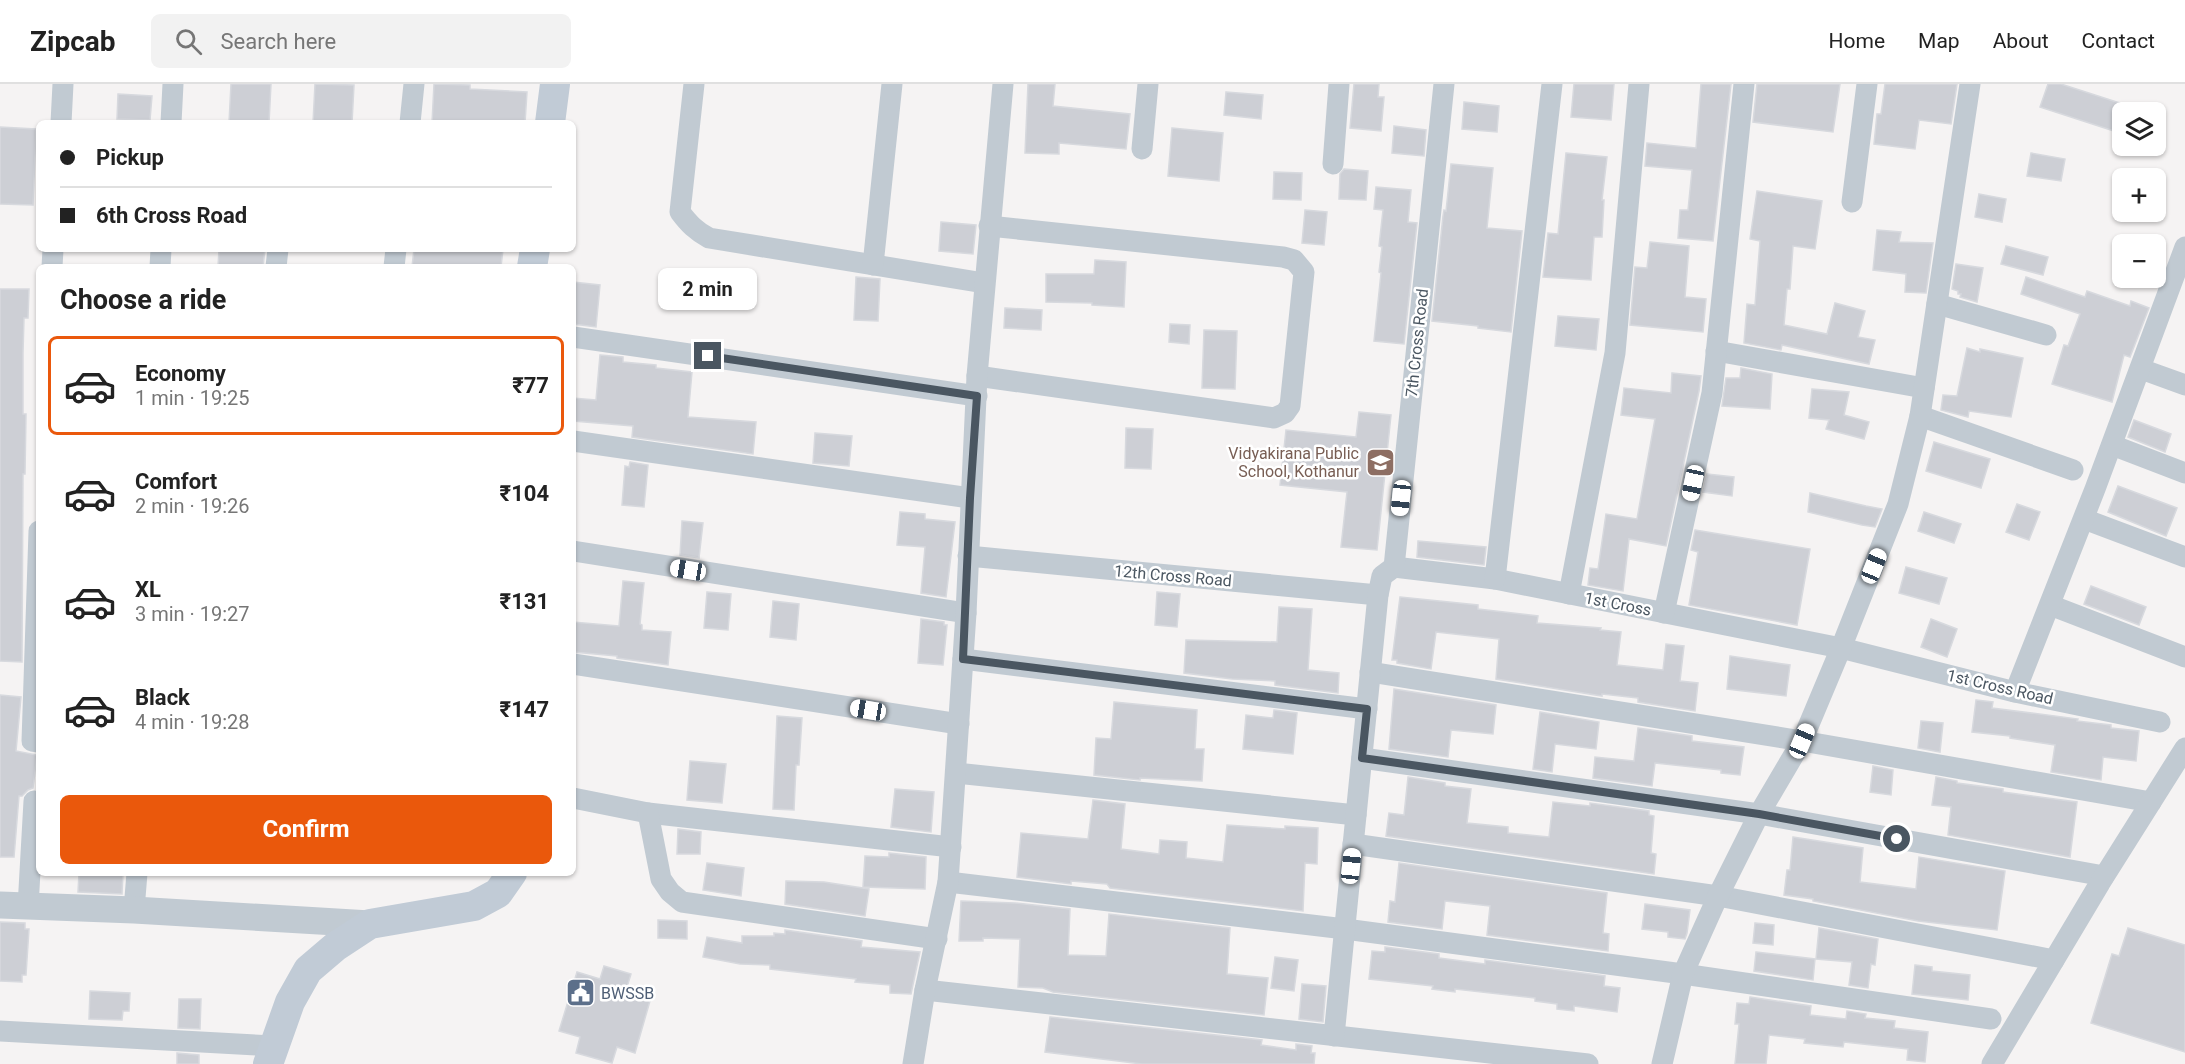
<!DOCTYPE html>
<html lang="en">
<head>
<meta charset="utf-8">
<style>
  body { margin:0; font-family:Roboto,sans-serif; background:#f2f2f2; color:#222; height:100vh; display:flex; flex-direction:column; font-size:22px; white-space:nowrap }
  * { box-sizing:border-box; margin:0 }
  p { font-size:20px; color:#767676 }
  .icon { flex:none; width:33px; height:33px; fill:none; stroke:currentColor; stroke-width:2; stroke-linecap:round; stroke-linejoin:round }
  .map { position:relative; flex:1; overflow:hidden }
  .drawer { position:absolute; left:36px; top:180px; width:540px; height:612px; display:flex; flex-direction:column; background:#fff; border-radius:9px; box-shadow:0 2px 4px #0004 }
  .drawer>* { flex:none }
  .hud { position:absolute; left:36px; top:36px; width:540px; height:132px; border-radius:9px; box-shadow:0 2px 4px #0004; display:grid; align-content:center; height:132px; padding:0 24px; background:#fff }
  .controls { position:absolute; left:2112px; top:18px; display:grid; gap:12px }
  .controls a { display:grid; place-items:center; width:54px; height:54px; border-radius:9px; background:#fff; box-shadow:0 2px 4px #0004; font-size:30px }
  .end { position:absolute; width:27px; height:27px; margin:-14px; border:8px solid #4a5661; background:#fff; box-shadow:0 0 0 3px #fff }
  .from { border-radius:50% }
  .bubble { position:absolute; height:42px; border-radius:9px; background:#fff; box-shadow:0 2px 4px #0004; font-size:20px; font-weight:700; line-height:42px; text-align:center }
  .car { position:absolute; width:18px; height:36px; margin:-18px -9px; border-radius:8px; box-shadow:0 0 4px 2px #0007; background:linear-gradient(#fff 24%,#345 0 40%,#fff 0 76%,#345 0 86%,#fff 0) }
  .hud b { display:flex; align-items:center; gap:21px; height:57px; font-size:22px }
  .hud b+b { border-top:2px solid #e0e0e0 }
  .hud i { width:15px; height:15px; background:#222 }
  ul { padding:0; list-style:none }
  li { display:flex; align-items:center; gap:18px; height:99px; margin:0 12px 9px; padding:0 12px; border:3px solid transparent; border-radius:9px }
  li div { flex:1 }
  li b { display:block; font-size:22px }
  li em { font-style:normal; font-weight:700 }
  li.current { border-color:#ea580c }
  li>.icon { width:54px; height:54px; stroke-width:1.5 }
  h2 { padding:0 24px; font-size:27px; line-height:72px }
  .primary-button { display:flex; gap:12px; margin-top:auto; padding:12px 24px }
  .primary-button a { flex:1; height:69px; border-radius:9px; background:#ea580c; color:#fff; font-size:24px; font-weight:700; line-height:69px; text-align:center }
  header { display:flex; align-items:center; gap:36px; box-sizing:border-box; height:84px; padding:0 30px; background:#fff; border-bottom:2px solid #e0e0e0 }
  header strong { font-size:28px }
  nav { display:flex; gap:33px; margin-inline-start:auto; font-size:21px }
  .search { width:420px; height:54px; background:#f2f2f2; display:flex; align-items:center; gap:15px; box-sizing:border-box; padding:0 21px; border-radius:9px; color:#767676; font-size:22px }
  .map>svg:first-child { display:block }
  .building { fill:#cdcfd5; stroke:#d7d9de; stroke-width:1.5 }
  .lines { fill:none; stroke-linecap:round; stroke-linejoin:round }
  .minor { stroke:#c1cad2; stroke-width:21 }
  .tertiary { stroke:#c1cad2; stroke-width:27 }
  .secondary { stroke:#c1cbd6; stroke-width:30 }
  .route { stroke:#4a5661; stroke-width:8 }
  .labels { text-anchor:middle; dominant-baseline:central; stroke-width:5; stroke-linejoin:round; paint-order:stroke }
  .street-label { font-size:16px; fill:#4a5661; stroke:#fff }
  .education-label { font-size:16px; fill:#785e54; stroke:#fff; text-anchor:end }
  .service-label { font-size:16px; fill:#4e5e75; stroke:#fff; text-anchor:start }
</style>
</head>
<body>
<header>
<strong>Zipcab</strong>
<div class="search"><svg class="icon" aria-label="search" viewBox="0 0 24 24"><circle cx="10" cy="10" r="6"/><path d="M15 15l6 6"/></svg>Search here</div>
<nav><a>Home</a><a>Map</a><a>About</a><a>Contact</a></nav>
</header>
<div class="map">
<svg width="2185" height="980" viewBox="0 0 2185 980">
  <rect width="100%" height="100%" fill="#f5f3f3"/>
  <!-- building -->
  <g class="building">
    <polygon points="231,0 271,0 269,39 229,39"/>
    <polygon points="315,0 354,1 352,39 313,39"/>
    <polygon points="434,0 470,1 470,5 527,8 525,39 432,39"/>
    <polygon points="1028,0 1055,0 1053,22 1130,30 1126,65 1059,59 1059,70 1025,69"/>
    <polygon points="1354,0 1379,0 1378,13 1384,13 1381,47 1350,44"/>
    <polygon points="1574,0 1614,0 1611,36 1571,33"/>
    <polygon points="1701,0 1731,0 1713,157 1678,154 1680,126 1688,126 1692,86 1645,82 1647,59 1696,64"/>
    <polygon points="1757,0 1840,0 1833,48 1753,38"/>
    <polygon points="1885,0 1957,0 1951,40 1919,36 1915,65 1874,60 1877,30 1881,30"/>
    <polygon points="2048,0 2061,0 2126,21 2117,48 2040,23"/>
    <polygon points="1226,8 1263,11 1261,35 1224,31"/>
    <polygon points="118,10 152,12 150,36 117,35"/>
    <polygon points="1464,18 1499,22 1497,48 1462,45"/>
    <polygon points="1394,42 1426,46 1424,72 1392,69"/>
    <polygon points="0,43 36,45 33,121 0,120"/>
    <polygon points="1172,44 1223,49 1219,97 1168,92"/>
    <polygon points="1566,69 1607,73 1602,116 1604,116 1602,153 1594,153 1591,196 1543,193 1548,149 1558,150"/>
    <polygon points="2031,69 2065,75 2061,97 2027,92"/>
    <polygon points="1451,80 1493,84 1487,144 1522,147 1511,248 1478,244 1478,242 1432,237 1443,132 1444,126 1446,127"/>
    <polygon points="1344,85 1368,87 1366,116 1339,115 1340,90"/>
    <polygon points="1274,88 1302,89 1301,116 1273,115"/>
    <polygon points="1376,103 1411,106 1408,138 1417,139 1404,260 1374,257 1381,189 1379,188 1382,163 1379,162 1383,126 1374,125"/>
    <polygon points="1757,107 1822,117 1815,165 1793,162 1790,205 1787,205 1784,241 1827,250 1835,219 1865,227 1858,253 1875,256 1869,280 1782,261 1781,266 1744,259 1747,220 1755,221 1760,157 1750,155"/>
    <polygon points="1979,110 2006,115 2002,138 1975,133"/>
    <polygon points="1305,126 1327,128 1324,161 1302,159"/>
    <polygon points="941,138 976,141 973,170 939,167"/>
    <polygon points="1877,146 1901,148 1899,158 1933,159 1926,209 1905,208 1906,190 1873,186"/>
    <polygon points="1650,158 1689,162 1685,213 1706,215 1703,248 1630,241 1635,183 1647,184"/>
    <polygon points="2006,162 2048,173 2043,191 2001,180"/>
    <polygon points="219,165 265,165 263,183 218,183"/>
    <polygon points="414,165 503,165 501,183 412,183"/>
    <polygon points="1095,176 1126,178 1124,223 1092,221 1092,219 1046,218 1046,190 1094,190"/>
    <polygon points="1956,180 1983,184 1977,218 1960,213 1961,210 1958,210 1958,207 1952,205"/>
    <polygon points="856,193 880,195 878,237 854,236"/>
    <polygon points="2026,193 2085,213 2087,207 2130,222 2131,217 2149,224 2130,273 2124,271 2112,318 2052,300 2064,261 2068,262 2080,230 2021,210"/>
    <polygon points="573,198 600,201 596,243 573,240"/>
    <polygon points="0,205 29,205 28,234 24,234 23,269 23,330 26,330 25,390 23,390 22,578 0,577"/>
    <polygon points="1005,224 1042,226 1041,246 1004,244"/>
    <polygon points="1558,232 1599,235 1596,266 1555,262"/>
    <polygon points="1170,240 1190,241 1189,260 1169,258"/>
    <polygon points="1204,246 1237,247 1235,305 1202,304"/>
    <polygon points="1967,264 1980,268 1980,265 2023,274 2011,333 1969,327 1968,333 1941,326 1943,311 1957,312"/>
    <polygon points="600,271 623,273 623,278 656,281 656,284 692,288 688,333 756,338 753,370 632,353 633,342 573,337 573,314 596,316"/>
    <polygon points="1741,284 1772,290 1770,325 1722,322 1726,294 1740,294"/>
    <polygon points="1672,289 1701,292 1699,307 1666,462 1629,455 1623,507 1588,501 1590,484 1598,485 1606,430 1637,435 1655,335 1621,331 1624,304 1671,309"/>
    <polygon points="1812,305 1849,308 1844,331 1869,338 1864,355 1826,345 1829,336 1809,334"/>
    <polygon points="1359,328 1391,331 1377,466 1341,463 1347,408 1280,401 1286,346 1356,353"/>
    <polygon points="2134,336 2171,350 2165,368 2128,353"/>
    <polygon points="1126,344 1153,345 1151,385 1125,384"/>
    <polygon points="815,349 852,352 849,382 813,379"/>
    <polygon points="1934,358 1990,375 1981,404 1926,387"/>
    <polygon points="630,378 648,381 644,423 622,421 625,382 629,383"/>
    <polygon points="1707,390 1734,393 1732,412 1703,408"/>
    <polygon points="2118,402 2177,424 2166,452 2108,428"/>
    <polygon points="1810,409 1866,422 1882,425 1875,443 1862,441 1808,428"/>
    <polygon points="2017,420 2040,428 2029,456 2006,448"/>
    <polygon points="900,428 925,430 925,435 955,438 946,513 921,509 925,463 897,461"/>
    <polygon points="1924,428 1961,440 1954,459 1918,447"/>
    <polygon points="682,437 703,439 699,474 680,471"/>
    <polygon points="1695,446 1810,465 1797,541 1689,521 1698,468 1691,466"/>
    <polygon points="1418,457 1486,463 1484,481 1417,473"/>
    <polygon points="1906,483 1947,494 1939,520 1899,509"/>
    <polygon points="623,497 644,499 640,540 642,541 642,546 671,548 668,581 617,574 617,572 573,568 573,538 619,542"/>
    <polygon points="2091,502 2146,523 2139,541 2084,520"/>
    <polygon points="707,508 731,510 728,546 704,544"/>
    <polygon points="1157,508 1180,510 1177,543 1155,541"/>
    <polygon points="1400,513 1478,521 1478,525 1538,532 1537,539 1601,544 1600,546 1621,548 1617,581 1663,586 1666,560 1684,562 1680,597 1698,599 1695,627 1638,618 1638,614 1602,610 1602,612 1496,595 1499,555 1436,548 1431,585 1397,579 1397,576 1392,576"/>
    <polygon points="773,517 799,520 796,556 770,553"/>
    <polygon points="1279,523 1312,525 1308,586 1339,589 1338,609 1275,601 1275,597 1232,595 1184,589 1186,556 1277,558"/>
    <polygon points="921,535 944,538 944,541 947,541 943,581 918,579"/>
    <polygon points="1931,535 1957,545 1947,573 1921,563"/>
    <polygon points="1730,572 1790,581 1786,612 1727,605"/>
    <polygon points="1394,605 1496,621 1493,650 1451,646 1448,673 1389,665"/>
    <polygon points="0,611 21,613 16,667 37,671 33,704 28,706 22,712 19,712 14,773 0,773"/>
    <polygon points="1976,616 1993,618 1992,624 2078,635 2077,637 2111,641 2111,644 2139,647 2136,677 2103,673 2101,696 2051,688 2055,661 2010,654 2010,652 1972,648"/>
    <polygon points="1114,618 1197,626 1195,665 1204,665 1202,697 1140,694 1140,696 1094,691 1096,654 1111,655"/>
    <polygon points="1274,626 1297,629 1293,670 1243,665 1246,631 1273,634"/>
    <polygon points="1540,628 1599,638 1596,665 1555,660 1552,688 1533,685"/>
    <polygon points="777,632 802,634 799,681 796,681 794,726 773,725"/>
    <polygon points="1921,637 1943,639 1940,668 1918,664"/>
    <polygon points="1638,644 1692,652 1692,657 1744,663 1740,691 1721,689 1721,686 1655,679 1652,702 1593,694 1595,673 1634,677"/>
    <polygon points="690,677 726,680 722,719 687,716"/>
    <polygon points="1873,682 1893,686 1891,711 1870,708"/>
    <polygon points="1408,693 1445,699 1445,702 1471,705 1467,739 1508,743 1508,749 1549,753 1553,718 1590,722 1590,719 1649,727 1649,731 1654,732 1651,769 1656,770 1654,790 1386,752 1389,729 1404,731"/>
    <polygon points="1936,693 1957,697 1957,699 2003,705 2003,708 2077,718 2070,773 1948,751 1951,723 1932,721"/>
    <polygon points="895,705 934,708 931,748 891,743"/>
    <polygon points="1093,716 1125,720 1121,765 1159,770 1160,756 1187,758 1186,774 1223,778 1227,741 1285,745 1285,742 1318,744 1317,780 1305,779 1303,827 1110,804 1107,800 1071,797 1071,800 1017,793 1021,749 1088,755"/>
    <polygon points="678,745 701,748 700,770 677,770"/>
    <polygon points="1793,753 1863,764 1860,798 1916,805 1919,773 2005,787 1997,846 1918,837 1813,817 1813,815 1784,811 1787,786 1790,786"/>
    <polygon points="889,769 926,773 925,805 863,803 865,772 889,773"/>
    <polygon points="707,779 744,784 741,812 703,806"/>
    <polygon points="1399,779 1607,809 1603,849 1609,850 1608,867 1487,851 1490,822 1445,817 1442,845 1388,838 1390,817 1395,818"/>
    <polygon points="79,789 123,789 122,810 78,808"/>
    <polygon points="786,797 824,798 869,805 865,832 785,820"/>
    <polygon points="961,817 1015,819 1070,825 1068,871 1106,872 1109,830 1230,844 1227,890 1268,894 1264,931 1053,908 1043,904 1018,903 1020,855 983,854 983,857 959,857"/>
    <polygon points="1645,820 1690,826 1687,849 1685,855 1668,853 1668,848 1642,845"/>
    <polygon points="658,836 687,837 687,855 658,854"/>
    <polygon points="0,838 25,839 25,845 29,845 26,891 22,891 22,898 0,897"/>
    <polygon points="1755,839 1774,841 1773,861 1753,859"/>
    <polygon points="1819,844 1878,855 1875,881 1871,880 1868,904 1849,901 1852,878 1816,875"/>
    <polygon points="2128,844 2185,861 2185,968 2091,939 2112,870 2119,872"/>
    <polygon points="785,846 862,857 861,863 920,868 911,910 890,909 890,901 855,898 856,895 770,885 770,881 740,880 703,873 707,853 742,859 742,852 774,852 774,849 785,850"/>
    <polygon points="1385,863 1439,870 1439,874 1485,880 1485,876 1605,892 1604,902 1620,904 1617,928 1574,922 1574,927 1557,925 1557,920 1535,917 1535,914 1455,905 1455,908 1432,905 1433,902 1369,895 1372,867 1385,868"/>
    <polygon points="1756,868 1815,875 1813,896 1754,887"/>
    <polygon points="1275,873 1298,876 1294,907 1271,904"/>
    <polygon points="1915,881 1932,883 1932,887 1970,891 1968,916 1912,910"/>
    <polygon points="604,882 631,890 627,903 652,910 635,969 617,963 612,979 576,969 580,953 559,947 577,888 600,895"/>
    <polygon points="1302,900 1326,902 1323,938 1299,935"/>
    <polygon points="90,907 130,909 129,927 123,927 122,936 89,935"/>
    <polygon points="1750,913 1811,922 1810,931 1846,935 1847,927 1866,930 1865,934 1895,937 1894,944 1928,948 1925,978 1907,976 1908,965 1844,958 1843,963 1804,959 1805,955 1769,951 1766,980 1735,980 1739,940 1735,940 1737,919 1749,920"/>
    <polygon points="179,915 201,915 200,945 178,944"/>
    <polygon points="1050,933 1262,956 1261,961 1296,966 1296,960 1312,962 1311,969 1315,969 1314,980 1142,980 1045,968"/>
    <polygon points="177,969 199,971 199,980 177,980"/>
  </g>
  <g class="lines">
    <!-- minor -->
    <g class="minor">
      <path d="M694,0L680,128C689,140 696,147 709,154L984,199"/>
      <polyline points="61,39 63,0"/>
      <polyline points="171,39 173,0"/>
      <polyline points="410,39 414,0"/>
      <polyline points="1142,65 1148,0"/>
      <polyline points="1333,80 1339,0"/>
      <polyline points="1852,118 1867,0"/>
      <polyline points="873,181 892,0"/>
      <polyline points="52,183 53,165"/>
      <polyline points="160,183 161,165"/>
      <polyline points="276,183 278,165"/>
      <polyline points="394,183 396,165"/>
      <polyline points="1937,220 2046,251"/>
      <polyline points="573,253 977,312"/>
      <polyline points="1716,267 1924,304"/>
      <polyline points="2141,285 2185,301"/>
      <polyline points="977,292 1274,334 1285,329 1290,322 1304,188 1294,176 1283,173 989,142"/>
      <polyline points="1920,332 2073,386"/>
      <polyline points="573,357 970,414"/>
      <polyline points="2112,361 2185,389"/>
      <polyline points="2084,435 2185,473"/>
      <polyline points="39,447 32,657 39,658"/>
      <polyline points="573,467 966,529"/>
      <polyline points="968,472 1378,511"/>
      <polyline points="1394,483 1495,495 1841,564 2015,608 2160,638"/>
      <polyline points="1495,495 1552,0"/>
      <polyline points="1569,510 1615,269 1639,0"/>
      <polyline points="2050,521 2185,573"/>
      <polyline points="1664,529 1712,309 1744,0"/>
      <polyline points="963,575 1367,625"/>
      <polyline points="573,580 959,640"/>
      <polyline points="1370,588 1802,657 2151,718"/>
      <polyline points="2015,608 2095,405 2185,163"/>
      <polyline points="1362,674 1759,730 2104,792"/>
      <polyline points="956,689 1356,731"/>
      <polyline points="573,714 648,729 951,763"/>
      <polyline points="648,729 661,795 670,808 682,818 937,855"/>
      <polyline points="1353,760 1718,812 2054,876"/>
      <polyline points="948,798 1345,845 1683,890 1991,935"/>
      <polyline points="28,823 34,717"/>
      <polyline points="134,826 137,789"/>
      <polyline points="925,906 1588,980"/>
      <polyline points="0,947 274,962"/>
      <polyline points="1334,952 1378,511 1382,492 1394,483 1444,0"/>
      <polyline points="913,980 925,906 948,798 966,529 977,292 1003,0"/>
      <polyline points="1662,980 1683,890 1718,812 1759,730 1802,657 1841,564 1898,420 1920,332 1970,0"/>
      <polyline points="1992,980 2100,799 2185,664"/>
    </g>
    <!-- tertiary -->
    <polyline class="tertiary" points="0,821 134,826 370,840"/>
    <!-- secondary -->
    <g class="secondary">
      <polyline points="550,39 555,0"/>
      <polyline points="532,183 535,165"/>
      <polyline points="268,980 290,918 308,886 335,863 370,840 474,822 498,809 512,789"/>
    </g>
  </g>
  <g class="lines">
    <!-- route -->
    <polyline class="route" points="708,272 977,312 970,414 963,575 1367,625 1362,674 1759,730 1897,755"/>
  </g>
  <!-- icons -->
  <defs>
    <symbol id="school-square" viewBox="-11 -11 22 22"><rect x="-9" y="-9" width="18" height="18" rx="4" fill="#8d6e63" stroke="#fff"/><path d="M0-5L7-2L0 1L-7-2ZM-4 1L0 2.5L4 1V4Q0 6-4 4Z" fill="#fff"/></symbol>
    <symbol id="civic-square" viewBox="-11 -11 22 22"><rect x="-9" y="-9" width="18" height="18" rx="4" fill="#5c6f8a" stroke="#fff"/><path d="M-.6-6.5H3V-4.5H.6V-3L4-1V1h2V6H-6V1h2V-1L-.6-3ZM-1.2 2.5V6h2.4V2.5Z" fill="#fff"/></symbol>
  </defs>
  <g fill-rule="evenodd">
    <use href="#school-square" x="1364" y="362" width="33" height="33"/>
    <use href="#civic-square" x="564" y="892" width="33" height="33"/>
  </g>
  <g class="labels">
    <!-- street labels -->
    <g class="street-label">
      <text transform="translate(1417 259) rotate(-84)">7th Cross Road</text>
      <text transform="translate(1173 492) rotate(5)">12th Cross Road</text>
      <text transform="translate(1618 520) rotate(11)">1st Cross</text>
      <text transform="translate(2000 603) rotate(13)">1st Cross Road</text>
    </g>
    <!-- education labels -->
    <g class="education-label">
      <text x="1359" y="369">Vidyakirana Public<tspan x="1359" dy="18">School, Kothanur</tspan></text>
    </g>
    <!-- service labels -->
    <g class="service-label">
      <text x="601" y="909">BWSSB</text>
    </g>
  </g>
</svg>
<div class="controls">
<a><svg class="icon" aria-label="layers" viewBox="0 0 24 24"><path d="M12 4l9 5-9 5-9-5zM3 14l9 5 9-5"/></svg></a>
<a>+</a>
<a>−</a>
</div>
<i class="end from" style="left:1897px;top:755px"></i>
<i class="end" style="left:708px;top:272px"></i>
<div class="bubble" style="left:658px;top:184px;width:99px">2 min</div>
<i class="car" style="left:1693px;top:399px;rotate:192deg"></i>
<i class="car" style="left:1401px;top:414px;rotate:186deg"></i>
<i class="car" style="left:1874px;top:482px;rotate:22deg"></i>
<i class="car" style="left:688px;top:486px;rotate:279deg"></i>
<i class="car" style="left:868px;top:626px;rotate:279deg"></i>
<i class="car" style="left:1802px;top:657px;rotate:23deg"></i>
<i class="car" style="left:1351px;top:782px;rotate:6deg"></i>
<div class="hud">
<b><i class="from"></i>Pickup</b>
<b><i></i>6th Cross Road</b>
</div>
<section class="drawer">
<h2>Choose a ride</h2>
<ul>
<li class="current"><svg class="icon" aria-label="car" viewBox="0 0 24 24"><path d="M5 17H2v-5l4-1 3-4h7l3 4 3 1v5h-3M9 17h6M6 11h13"/><circle cx="7" cy="17" r="2"/><circle cx="17" cy="17" r="2"/></svg><div><b>Economy</b><p>1 min · 19:25</p></div><em>₹77</em></li>
<li><svg class="icon" aria-label="car" viewBox="0 0 24 24"><path d="M5 17H2v-5l4-1 3-4h7l3 4 3 1v5h-3M9 17h6M6 11h13"/><circle cx="7" cy="17" r="2"/><circle cx="17" cy="17" r="2"/></svg><div><b>Comfort</b><p>2 min · 19:26</p></div><em>₹104</em></li>
<li><svg class="icon" aria-label="car" viewBox="0 0 24 24"><path d="M5 17H2v-5l4-1 3-4h7l3 4 3 1v5h-3M9 17h6M6 11h13"/><circle cx="7" cy="17" r="2"/><circle cx="17" cy="17" r="2"/></svg><div><b>XL</b><p>3 min · 19:27</p></div><em>₹131</em></li>
<li><svg class="icon" aria-label="car" viewBox="0 0 24 24"><path d="M5 17H2v-5l4-1 3-4h7l3 4 3 1v5h-3M9 17h6M6 11h13"/><circle cx="7" cy="17" r="2"/><circle cx="17" cy="17" r="2"/></svg><div><b>Black</b><p>4 min · 19:28</p></div><em>₹147</em></li>
</ul>
<div class="primary-button"><a>Confirm</a></div>
</section>
</div>
</body>
</html>
